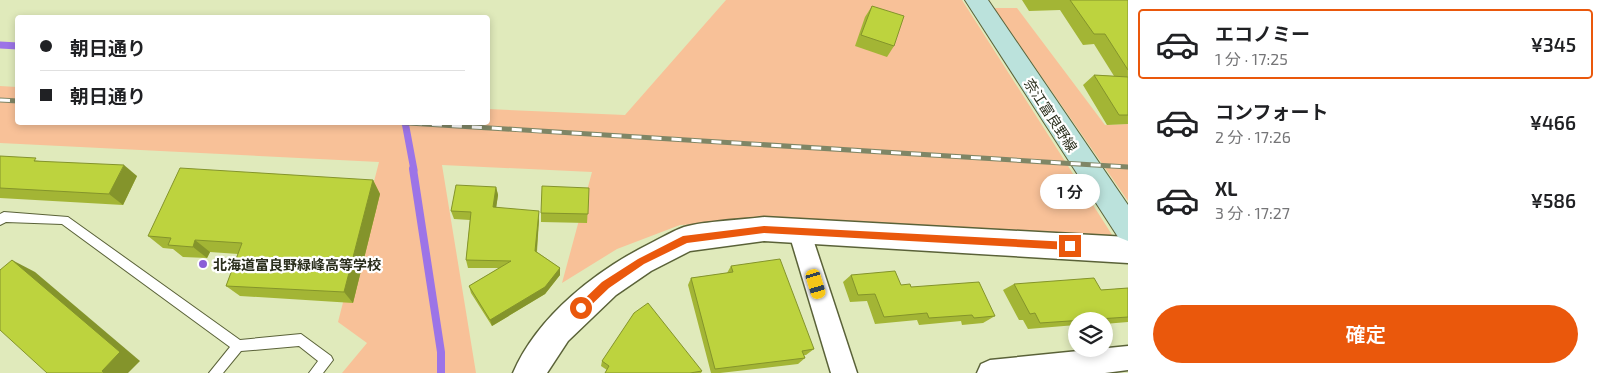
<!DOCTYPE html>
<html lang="ja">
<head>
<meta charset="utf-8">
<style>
  body { margin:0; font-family:"Exo 2","Noto Sans JP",sans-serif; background:#f6f6f6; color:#202124; height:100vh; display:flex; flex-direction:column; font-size:19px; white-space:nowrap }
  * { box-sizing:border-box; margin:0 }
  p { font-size:16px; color:#757577 }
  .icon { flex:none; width:28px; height:28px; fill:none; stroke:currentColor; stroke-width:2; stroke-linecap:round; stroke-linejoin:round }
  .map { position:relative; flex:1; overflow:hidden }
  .drawer { display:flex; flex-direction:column; background:#fff; width:475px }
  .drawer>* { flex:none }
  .guide { position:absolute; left:15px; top:15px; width:475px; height:110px; border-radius:5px; box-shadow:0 2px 8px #0003; display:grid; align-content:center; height:110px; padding:0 25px; background:#fff }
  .tools { position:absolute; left:1068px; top:312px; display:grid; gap:10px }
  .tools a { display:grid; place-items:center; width:45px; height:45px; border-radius:50%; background:#fff; box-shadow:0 2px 8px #0003; font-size:25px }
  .end { position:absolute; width:22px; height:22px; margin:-11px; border:6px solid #ea580c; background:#fff; box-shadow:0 0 0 2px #fff }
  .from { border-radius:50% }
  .bubble { position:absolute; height:35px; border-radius:18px; background:#fff; box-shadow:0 2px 8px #0003; font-size:16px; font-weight:600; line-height:35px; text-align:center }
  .car { position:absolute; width:15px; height:30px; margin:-15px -8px; border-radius:6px; box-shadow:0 0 4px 1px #0007; background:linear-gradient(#f5c518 24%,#345 0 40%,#f5c518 0 76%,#345 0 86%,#f5c518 0) }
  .guide b { display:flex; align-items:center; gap:18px; height:48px; font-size:19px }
  .guide b+b { border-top:1px solid #e0e0e0 }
  .guide i { width:12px; height:12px; background:#202124 }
  ul { padding:9px 0 0; list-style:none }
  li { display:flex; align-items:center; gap:15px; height:70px; margin:0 10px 8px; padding:0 15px; border:2px solid transparent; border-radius:5px }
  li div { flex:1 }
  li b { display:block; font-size:19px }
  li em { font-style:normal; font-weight:600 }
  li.on { border-color:#ea580c }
  li>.icon { width:45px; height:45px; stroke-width:1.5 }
  .primary-button { display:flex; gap:10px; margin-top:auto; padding:10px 25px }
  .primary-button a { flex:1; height:58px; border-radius:30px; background:#ea580c; color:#fff; font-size:20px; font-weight:600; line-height:58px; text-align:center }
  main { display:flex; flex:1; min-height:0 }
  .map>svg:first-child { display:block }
  .green { fill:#f8c198 }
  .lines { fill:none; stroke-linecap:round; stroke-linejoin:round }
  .stream-far1 { stroke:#9c74e7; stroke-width:7 }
  .stream { stroke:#9c74e7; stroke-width:8 }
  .service-casing { stroke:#5a6238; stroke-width:2 }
  .minor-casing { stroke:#5a6238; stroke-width:3 }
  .tertiary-casing { stroke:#5a6238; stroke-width:3 }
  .secondary-casing { stroke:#5a6238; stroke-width:2 }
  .service { fill:#fff; fill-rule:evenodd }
  .minor { fill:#fff; fill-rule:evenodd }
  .tertiary { fill:#fff; fill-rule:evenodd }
  .secondary { fill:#bbe2dc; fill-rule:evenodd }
  .rail-casing { stroke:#7f8666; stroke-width:5 }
  .rail { stroke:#fff; stroke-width:3; stroke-dasharray:10; stroke-linecap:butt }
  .wall { fill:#a3b535 }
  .shaded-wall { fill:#84942b }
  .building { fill:#bdd33e; stroke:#84942b }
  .route { fill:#ea580c }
  .poi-dot { fill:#8a5ed7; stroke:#fff; stroke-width:2 }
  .labels { text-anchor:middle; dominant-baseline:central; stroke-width:4.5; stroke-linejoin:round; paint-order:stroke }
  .street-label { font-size:14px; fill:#2a2e1c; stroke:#fff }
  .poi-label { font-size:14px; font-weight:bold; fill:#2a2e1c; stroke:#fff; text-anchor:start }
</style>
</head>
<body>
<main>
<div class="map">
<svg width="1128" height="373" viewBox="0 0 1128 373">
  <rect width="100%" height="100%" fill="#e0eabb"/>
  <!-- green -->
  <g class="green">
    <polygon points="726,0 962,0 1116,241 771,221 680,225 617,249 562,283 592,172 442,165 476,373 342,373 367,343 338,322 379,162 0,143 0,86 17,87 18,122 488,122 488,109 625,115"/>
    <polygon points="994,8 1017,8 1105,125 1128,124 1128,201"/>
  </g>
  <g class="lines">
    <!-- stream-far1 -->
    <g class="stream-far1">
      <polyline points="0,45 18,46"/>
      <polyline points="405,122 414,170"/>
    </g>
    <!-- stream -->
    <polyline class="stream" points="413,169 441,352 441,373"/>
    <defs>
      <polygon id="service" points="4,212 68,217 240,340 301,334 331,356 333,360 323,373 309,373 318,361 299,346 241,351 223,373 209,373 230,347 62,224 6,222 0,225 0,214"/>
      <g id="minor">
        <polygon points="799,220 807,223 810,230 857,373 831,373 788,230 791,223"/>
        <polygon points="1128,346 1128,370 1105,373 977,373 981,364 990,360"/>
      </g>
      <path id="tertiary" d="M764,217L1128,237V263L764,241L690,251L651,271L616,295L568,341L547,373H513C538,315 598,269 653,242C663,237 673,231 684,227C705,221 741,220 764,217Z"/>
      <polygon id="secondary" points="965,0 988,0 1128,205 1128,241 1118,237"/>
    </defs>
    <!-- service casing -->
    <use href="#service" class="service-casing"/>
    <!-- minor casing -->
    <use href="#minor" class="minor-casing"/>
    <!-- tertiary casing -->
    <use href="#tertiary" class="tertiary-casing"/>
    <!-- secondary casing -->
    <use href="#secondary" class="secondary-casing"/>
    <!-- service -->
    <use href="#service" class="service"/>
    <!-- minor -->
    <use href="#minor" class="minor"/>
    <!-- tertiary -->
    <use href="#tertiary" class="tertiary"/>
    <!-- secondary -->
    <use href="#secondary" class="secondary"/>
    <defs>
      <g id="rail">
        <polyline points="0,100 18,101"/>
        <polyline points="392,122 1128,167"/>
      </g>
    </defs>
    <!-- rail casing -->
    <use href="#rail" class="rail-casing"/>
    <!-- rail -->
    <use href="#rail" class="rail"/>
  </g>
  <!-- wall -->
  <g class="wall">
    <polygon points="1022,0 1128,0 1128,124 1107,125 1083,85 1094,75 1114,76 1094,44 1083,45 1060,10 1029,11"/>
    <polygon points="872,6 894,46 887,57 855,46 865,17"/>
    <polygon points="0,156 40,161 137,176 123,205 0,198"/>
    <polygon points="373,180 380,194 353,303 240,296 226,286 238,254 210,252 207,258 183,257 173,249 163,248 148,236"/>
    <polygon points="496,187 498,195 496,207 539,219 537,252 560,268 560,275 545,294 492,326 471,293 469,286 499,268 468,268 466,260 470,220 454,219 451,211"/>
    <polygon points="589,188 587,223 541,222 541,213"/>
    <polygon points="731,266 814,349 806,355 804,355 805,358 798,364 720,373 711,373 688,285 691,278 727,273"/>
    <polygon points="851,275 911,287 995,316 983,323 962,325 961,321 919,325 917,320 875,324 867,301 850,302 843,282"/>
    <polygon points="1014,284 1101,290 1128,288 1128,322 1104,324 1104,321 1076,321 1076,325 1028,329 1023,320 1019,320 1003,290"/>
    <polygon points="602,361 702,371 701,373 605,373 607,370 601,366"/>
  </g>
  <!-- shaded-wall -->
  <g class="shaded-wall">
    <polygon points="124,165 137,176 123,205 109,194"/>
    <polygon points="373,180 380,194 353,303 344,292"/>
    <polygon points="496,187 498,195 495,216 493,207"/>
    <polygon points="539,211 539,219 536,259 535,251"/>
    <polygon points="195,240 210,252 207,258 193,247"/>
    <polygon points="12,260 35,272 140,361 128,373 104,373"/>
    <polygon points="560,268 560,275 545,294 492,326 490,320"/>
  </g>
  <!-- building -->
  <g class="building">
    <polygon points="1070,0 1128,0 1128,70 1105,34 1094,34"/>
    <polygon points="872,6 904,16 894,46 861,35"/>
    <polygon points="1094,75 1128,77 1128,115 1119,115"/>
    <polygon points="0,156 36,158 34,161 124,165 109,194 0,188"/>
    <polygon points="180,168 373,180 344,292 226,286 242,243 195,240 193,247 168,245 171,238 148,236"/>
    <polygon points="456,185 496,187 493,207 539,211 535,251 560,268 545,287 490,320 469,286 511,261 466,260 471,212 451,211"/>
    <polygon points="542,186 589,188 588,214 541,213"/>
    <polygon points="780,259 814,349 802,351 805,358 715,369 691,278 733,272 731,266"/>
    <polygon points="12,260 120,352 102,371 104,373 47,373 0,330 0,270"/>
    <polygon points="895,271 901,285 910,284 911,287 979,282 995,316 974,318 972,315 929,318 927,313 884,317 875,294 858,295 851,275"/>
    <polygon points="1094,278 1101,290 1128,288 1128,317 1040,323 1035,313 1030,314 1014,284"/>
    <polygon points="648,303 702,371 690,373 605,373 609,366 602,361 634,313"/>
  </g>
  <!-- route -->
  <polygon class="route" points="764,226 1070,242 1074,246 1070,250 764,233 687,243 644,264 609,288 585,311 578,311 578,305 602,282 638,259 683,236"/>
  <!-- markers -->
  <circle class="poi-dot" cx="203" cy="264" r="5"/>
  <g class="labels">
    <!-- street labels -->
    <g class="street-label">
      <text transform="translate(1051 115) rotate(57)">奈江富良野線</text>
    </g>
    <!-- poi labels -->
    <g class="poi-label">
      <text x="213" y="264">北海道富良野緑峰高等学校</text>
    </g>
  </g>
</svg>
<div class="tools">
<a><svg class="icon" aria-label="layers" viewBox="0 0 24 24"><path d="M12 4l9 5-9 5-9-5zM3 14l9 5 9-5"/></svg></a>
</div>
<i class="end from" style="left:581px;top:308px"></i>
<i class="end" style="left:1070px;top:246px"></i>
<div class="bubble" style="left:1040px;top:174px;width:60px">1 分</div>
<i class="car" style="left:816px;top:284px;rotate:163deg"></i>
<div class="guide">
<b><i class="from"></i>朝日通り</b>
<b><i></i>朝日通り</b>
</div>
</div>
<section class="drawer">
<ul>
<li class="on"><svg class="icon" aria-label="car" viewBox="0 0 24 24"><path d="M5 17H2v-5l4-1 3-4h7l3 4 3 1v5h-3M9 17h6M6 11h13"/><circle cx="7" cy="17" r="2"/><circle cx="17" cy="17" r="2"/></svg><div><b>エコノミー</b><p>1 分 · 17:25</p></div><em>¥345</em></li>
<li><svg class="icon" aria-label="car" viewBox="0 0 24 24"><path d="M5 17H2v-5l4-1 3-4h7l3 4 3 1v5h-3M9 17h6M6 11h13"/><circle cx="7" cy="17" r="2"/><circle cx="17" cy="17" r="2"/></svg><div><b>コンフォート</b><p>2 分 · 17:26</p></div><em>¥466</em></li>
<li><svg class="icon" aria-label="car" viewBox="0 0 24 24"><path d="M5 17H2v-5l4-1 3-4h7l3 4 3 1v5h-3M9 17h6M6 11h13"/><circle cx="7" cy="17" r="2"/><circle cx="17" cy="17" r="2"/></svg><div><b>XL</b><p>3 分 · 17:27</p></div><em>¥586</em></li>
</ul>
<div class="primary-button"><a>確定</a></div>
</section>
</main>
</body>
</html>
